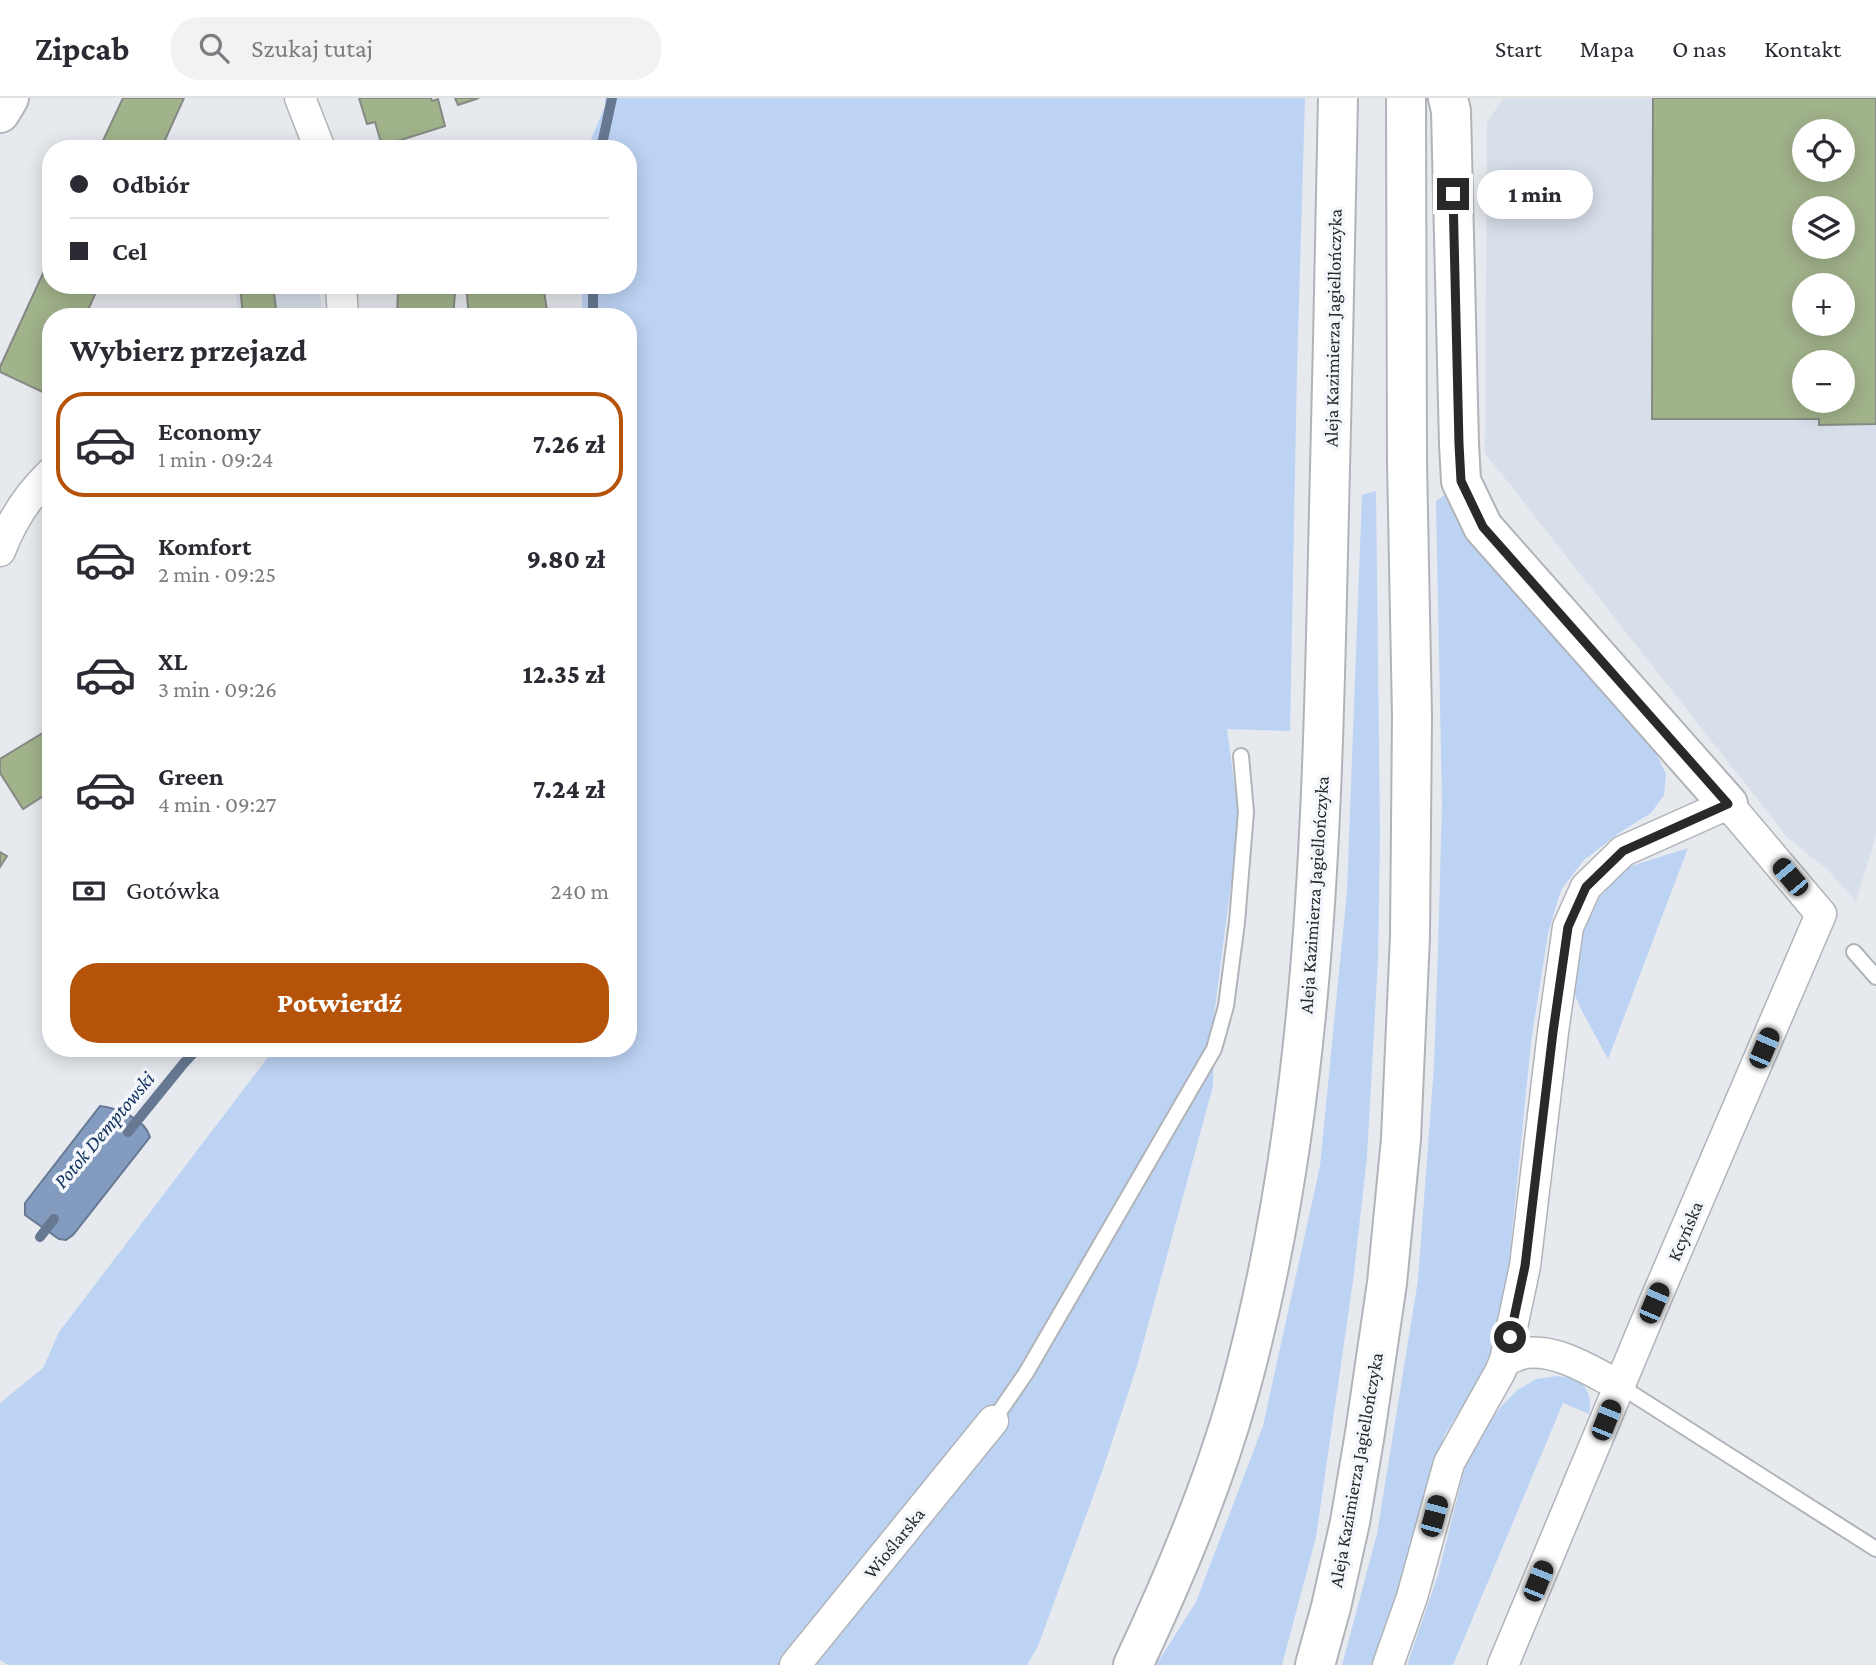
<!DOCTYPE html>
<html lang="pl">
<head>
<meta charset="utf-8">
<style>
  body { margin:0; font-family:"Crimson Pro",serif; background:#f2f2f3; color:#2b2b33; height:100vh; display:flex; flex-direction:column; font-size:26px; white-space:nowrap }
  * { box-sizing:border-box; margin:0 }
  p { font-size:23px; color:#7c7c81 }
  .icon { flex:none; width:38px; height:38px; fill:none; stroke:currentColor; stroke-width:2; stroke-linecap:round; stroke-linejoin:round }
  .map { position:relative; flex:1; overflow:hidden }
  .sheet { position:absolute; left:42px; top:210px; width:595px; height:749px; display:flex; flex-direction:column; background:#fff; border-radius:28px; box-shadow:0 4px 18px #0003 }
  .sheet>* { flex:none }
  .hud { position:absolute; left:42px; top:42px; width:595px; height:154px; border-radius:28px; box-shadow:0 4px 18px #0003; display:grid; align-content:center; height:154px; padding:0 28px; background:#fff }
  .fabs { position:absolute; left:1792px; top:21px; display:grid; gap:14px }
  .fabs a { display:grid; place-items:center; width:63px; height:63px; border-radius:50%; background:#fff; box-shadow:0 4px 18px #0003; font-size:35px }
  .end { position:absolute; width:32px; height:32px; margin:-16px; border:9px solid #27292a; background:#fff; box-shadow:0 0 0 4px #fff }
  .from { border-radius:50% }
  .bubble { position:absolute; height:49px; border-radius:24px; background:#fff; box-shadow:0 4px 18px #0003; font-size:23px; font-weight:800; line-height:49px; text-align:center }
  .car { position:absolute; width:21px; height:42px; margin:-21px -10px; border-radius:9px; box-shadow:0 0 5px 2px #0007; background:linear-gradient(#222 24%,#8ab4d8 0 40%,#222 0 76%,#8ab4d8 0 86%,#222 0) }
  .hud b { display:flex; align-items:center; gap:24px; height:66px; font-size:26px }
  .hud b+b { border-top:2px solid #e1e1e2 }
  .hud i { width:18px; height:18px; background:#2b2b33 }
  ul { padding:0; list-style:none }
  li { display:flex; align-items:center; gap:21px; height:105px; margin:0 14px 10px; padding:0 14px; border:4px solid transparent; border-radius:28px }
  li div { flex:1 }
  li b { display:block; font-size:26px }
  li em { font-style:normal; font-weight:800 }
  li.active { border-color:#b45309 }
  li>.icon { width:63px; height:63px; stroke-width:1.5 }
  h2 { padding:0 28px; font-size:32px; line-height:84px }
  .pay { display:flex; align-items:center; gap:18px; height:77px; padding:0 28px; font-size:26px }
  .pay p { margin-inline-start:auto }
  .cta { display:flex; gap:14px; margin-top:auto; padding:14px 28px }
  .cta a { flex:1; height:80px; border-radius:28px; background:#b45309; color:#fff; font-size:28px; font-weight:800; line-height:80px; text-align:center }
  header { display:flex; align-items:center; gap:42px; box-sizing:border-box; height:98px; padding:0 35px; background:#fff; border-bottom:2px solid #e1e1e2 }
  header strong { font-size:33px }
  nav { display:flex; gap:38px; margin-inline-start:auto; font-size:24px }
  .search { width:490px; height:63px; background:#f2f2f3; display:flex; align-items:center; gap:18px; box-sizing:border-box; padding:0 24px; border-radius:28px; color:#7c7c81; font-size:26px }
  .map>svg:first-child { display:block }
  .built { fill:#d7dfea; fill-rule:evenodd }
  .green { fill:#bdd3f4 }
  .water { fill:#839bbf; stroke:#677992; stroke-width:2 }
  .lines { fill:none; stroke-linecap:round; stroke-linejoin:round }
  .stream { stroke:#677992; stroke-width:10 }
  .building { fill:#a1b38b; stroke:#878984; stroke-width:2; fill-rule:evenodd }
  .lane-casing { stroke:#b0b4b9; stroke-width:18 }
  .street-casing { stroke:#b0b4b9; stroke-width:33 }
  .secondary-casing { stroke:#b0b4b9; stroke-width:42 }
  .highway-casing { stroke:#b0b4b9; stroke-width:42 }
  .lane { stroke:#fff; stroke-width:14 }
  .street { stroke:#fff; stroke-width:30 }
  .secondary { stroke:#fff; stroke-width:38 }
  .highway { stroke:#fff; stroke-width:38 }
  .route { stroke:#27292a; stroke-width:9 }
  .labels { text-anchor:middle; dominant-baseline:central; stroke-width:7; stroke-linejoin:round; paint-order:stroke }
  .street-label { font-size:19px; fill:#27292a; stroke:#f3f7fc }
  .water-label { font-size:21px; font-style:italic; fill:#12315f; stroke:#f3f7fc }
</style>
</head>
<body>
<header>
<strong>Zipcab</strong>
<div class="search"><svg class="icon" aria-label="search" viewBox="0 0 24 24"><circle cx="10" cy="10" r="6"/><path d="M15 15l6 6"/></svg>Szukaj tutaj</div>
<nav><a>Start</a><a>Mapa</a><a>O nas</a><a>Kontakt</a></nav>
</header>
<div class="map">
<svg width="1876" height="1567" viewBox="0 0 1876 1567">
  <rect width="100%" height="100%" fill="#e6e9ee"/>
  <!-- built -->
  <g class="built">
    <path d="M1504,0H1876V737L1856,803L1828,772L1788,740L1485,355L1487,24ZM1804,33H1843V72H1804ZM1804,110H1843V149H1804ZM1804,187H1843V226H1804ZM1804,264H1843V303H1804Z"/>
    <polygon points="257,42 302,47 303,51 244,51"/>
    <polygon points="235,187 319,187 322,219 238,219"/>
  </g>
  <!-- green -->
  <g class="green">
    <polygon points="605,0 1305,0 1297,271 1290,633 1227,631 1239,722 1214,918 1213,988 1137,1268 1102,1374 1038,1548 1027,1567 8,1567 0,1562 0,1305 43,1270 59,1234 275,950 628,950 628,219 582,219 582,187 628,187 628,51 587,51 605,8"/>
    <polygon points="1376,393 1380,734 1378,861 1367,1059 1353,1183 1316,1439 1282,1567 1156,1567 1196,1504 1263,1328 1320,1068 1347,793 1362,397"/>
    <polygon points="1446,396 1458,422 1655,653 1666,676 1664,697 1651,715 1619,735 1584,762 1563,789 1558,801 1548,836 1531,944 1505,1204 1494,1249 1479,1282 1445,1336 1430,1378 1394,1504 1371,1567 1342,1567 1377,1436 1418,1182 1434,968 1438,852 1442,705 1436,403"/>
    <polygon points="1688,750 1608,961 1581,911 1571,888 1585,817 1625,770"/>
    <path d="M1558,1278C1581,1280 1594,1291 1589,1316L1563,1305L1453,1567H1407L1438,1477L1466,1365L1483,1334L1500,1310L1516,1293L1536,1281Z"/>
  </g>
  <!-- water -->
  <path class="water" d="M100,1008C117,1010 145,1021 150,1039L73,1137L66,1142L59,1141L25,1117V1105Z"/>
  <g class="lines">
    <!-- stream -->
    <g class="stream">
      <polyline points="601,51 612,0"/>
      <polyline points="593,219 593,187"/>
      <polyline points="128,1034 184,965 198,950"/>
      <polyline points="40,1139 54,1121"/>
    </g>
  </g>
  <!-- building -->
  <g class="building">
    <polygon points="123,0 184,0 161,51 99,51"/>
    <polygon points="359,0 431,0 432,3 438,1 445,28 382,48 375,24 367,26"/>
    <polygon points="455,0 479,0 458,7"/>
    <path d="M1653,0H1876V326L1819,327V321H1652ZM1804,33H1843V72H1804ZM1804,110H1843V149H1804ZM1804,187H1843V226H1804ZM1804,264H1843V303H1804Z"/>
    <polygon points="51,158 51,187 99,187 85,219 51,219 51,294 49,297 0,274 0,269"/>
    <polygon points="240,187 273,187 277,219 243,219"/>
    <polygon points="466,187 543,187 548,219 469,219"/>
    <polygon points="398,191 455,195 453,219 397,219"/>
    <polygon points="51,630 51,693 23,711 0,675 0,661"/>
    <polygon points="0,754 7,758 0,769"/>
  </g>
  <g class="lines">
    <defs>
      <g id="lane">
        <polyline points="1854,854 1876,879"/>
        <polyline points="1620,1288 1876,1451"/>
        <polyline points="993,1323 1026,1275 1214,951 1226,908 1237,824 1246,714 1241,658"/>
      </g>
      <g id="street">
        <polyline points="300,0 320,51"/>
        <polyline points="341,187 343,219"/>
        <path d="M0,453C11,424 28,397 51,375"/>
        <path d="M1505,1262C1512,1260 1519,1256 1526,1255C1559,1251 1592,1274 1620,1288"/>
        <polyline points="795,1567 993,1323"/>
        <polyline points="1388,1567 1412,1499 1449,1365 1500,1274 1505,1262 1525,1168 1553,934 1568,829 1586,789 1623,753 1728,706 1821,816 1654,1205 1503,1567"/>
      </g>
      <polyline id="secondary" points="0,15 9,0"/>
      <g id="highway">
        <polyline points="1448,0 1451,13 1459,346 1461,383 1483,429 1728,706"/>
        <path d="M1133,1567C1175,1478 1214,1386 1240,1291C1311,1032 1321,763 1327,497C1331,331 1335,166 1338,0"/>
        <polyline points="1315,1567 1331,1509 1350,1424 1365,1335 1387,1185 1401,1041 1410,838 1412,618 1407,364 1406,0"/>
      </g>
    </defs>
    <!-- lane casing -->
    <use href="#lane" class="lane-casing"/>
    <!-- street casing -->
    <use href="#street" class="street-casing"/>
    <!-- secondary casing -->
    <use href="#secondary" class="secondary-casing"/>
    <!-- highway casing -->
    <use href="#highway" class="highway-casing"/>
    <!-- lane -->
    <use href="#lane" class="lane"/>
    <!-- street -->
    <use href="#street" class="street"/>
    <!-- secondary -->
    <use href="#secondary" class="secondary"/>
    <!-- highway -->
    <use href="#highway" class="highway"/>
  </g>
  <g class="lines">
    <!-- route -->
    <polyline class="route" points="1453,96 1459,346 1461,383 1483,429 1728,706 1623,753 1586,789 1568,829 1553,934 1525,1168 1510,1239"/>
  </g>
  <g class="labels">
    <!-- street labels -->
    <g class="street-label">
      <text transform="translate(1333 230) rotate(-89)">Aleja Kazimierza Jagiellończyka</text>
      <text transform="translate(1314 797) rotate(-86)">Aleja Kazimierza Jagiellończyka</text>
      <text transform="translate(1685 1133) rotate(-67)">Kcyńska</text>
      <text transform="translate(1356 1372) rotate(-80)">Aleja Kazimierza Jagiellończyka</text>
      <text transform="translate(894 1445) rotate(-51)">Wioślarska</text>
    </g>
    <!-- water labels -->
    <g class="water-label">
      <text transform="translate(104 1032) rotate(-50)">Potok Demptowski</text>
    </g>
  </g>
</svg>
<div class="fabs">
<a><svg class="icon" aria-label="locate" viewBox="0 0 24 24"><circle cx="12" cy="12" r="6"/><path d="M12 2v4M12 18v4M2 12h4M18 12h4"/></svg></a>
<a><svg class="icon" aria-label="layers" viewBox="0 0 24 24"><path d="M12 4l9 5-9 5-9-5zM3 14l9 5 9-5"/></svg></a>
<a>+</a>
<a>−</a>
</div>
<i class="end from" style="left:1510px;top:1239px"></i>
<i class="end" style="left:1453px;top:96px"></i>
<div class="bubble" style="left:1477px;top:72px;width:116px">1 min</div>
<i class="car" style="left:1790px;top:779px;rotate:320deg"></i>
<i class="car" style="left:1764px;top:950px;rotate:23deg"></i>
<i class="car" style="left:1654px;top:1205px;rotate:23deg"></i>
<i class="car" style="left:1606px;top:1322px;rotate:22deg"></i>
<i class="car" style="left:1434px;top:1418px;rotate:15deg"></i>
<i class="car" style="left:1538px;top:1483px;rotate:22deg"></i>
<div class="hud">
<b><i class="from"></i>Odbiór</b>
<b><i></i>Cel</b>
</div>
<section class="sheet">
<h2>Wybierz przejazd</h2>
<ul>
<li class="active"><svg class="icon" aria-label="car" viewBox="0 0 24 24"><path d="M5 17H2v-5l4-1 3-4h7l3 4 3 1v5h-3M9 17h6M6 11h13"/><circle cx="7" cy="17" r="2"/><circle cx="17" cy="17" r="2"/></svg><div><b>Economy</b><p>1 min · 09:24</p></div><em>7.26 zł</em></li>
<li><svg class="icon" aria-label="car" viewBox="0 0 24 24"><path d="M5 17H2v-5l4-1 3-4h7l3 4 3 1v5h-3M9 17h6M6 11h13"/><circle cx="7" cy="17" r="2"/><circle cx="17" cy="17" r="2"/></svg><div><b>Komfort</b><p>2 min · 09:25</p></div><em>9.80 zł</em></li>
<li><svg class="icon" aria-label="car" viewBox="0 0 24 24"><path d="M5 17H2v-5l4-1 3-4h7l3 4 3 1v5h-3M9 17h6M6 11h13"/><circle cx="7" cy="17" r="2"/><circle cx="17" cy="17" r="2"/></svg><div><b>XL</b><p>3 min · 09:26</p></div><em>12.35 zł</em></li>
<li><svg class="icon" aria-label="car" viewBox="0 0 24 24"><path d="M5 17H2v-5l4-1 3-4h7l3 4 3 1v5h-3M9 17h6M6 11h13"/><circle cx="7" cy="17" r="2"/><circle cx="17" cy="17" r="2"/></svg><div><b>Green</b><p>4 min · 09:27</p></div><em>7.24 zł</em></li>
</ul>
<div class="pay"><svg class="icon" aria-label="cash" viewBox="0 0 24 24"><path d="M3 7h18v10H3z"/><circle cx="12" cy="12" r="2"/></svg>Gotówka<p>240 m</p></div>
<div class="cta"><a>Potwierdź</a></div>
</section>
</div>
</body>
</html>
